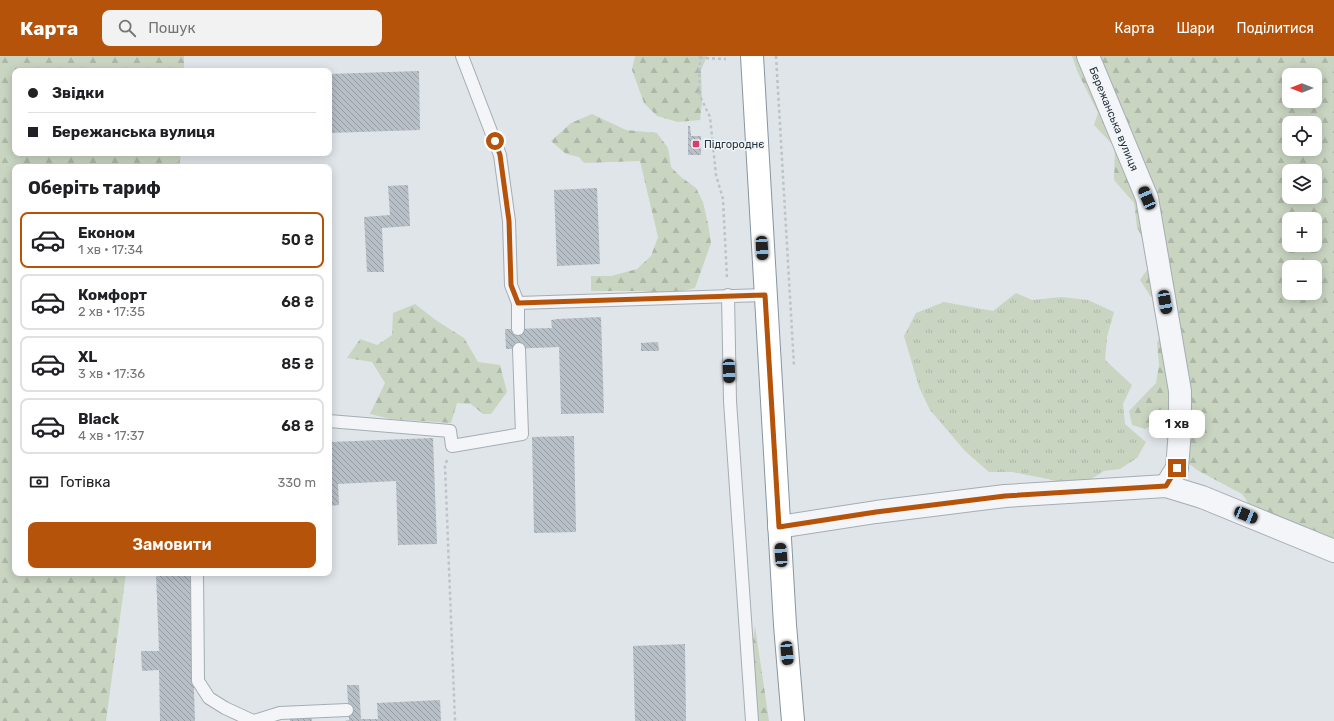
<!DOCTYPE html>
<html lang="uk">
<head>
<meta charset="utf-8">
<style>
  body { margin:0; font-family:Rubik,sans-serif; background:#f2f2f2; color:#202124; height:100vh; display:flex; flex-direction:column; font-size:15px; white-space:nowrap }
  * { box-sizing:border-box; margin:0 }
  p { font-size:13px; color:#757577 }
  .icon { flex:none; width:22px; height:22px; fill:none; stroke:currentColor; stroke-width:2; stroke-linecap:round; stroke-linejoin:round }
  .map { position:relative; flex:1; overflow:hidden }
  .details { position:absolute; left:12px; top:108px; width:320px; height:412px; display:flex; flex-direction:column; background:#fff; border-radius:8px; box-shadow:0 2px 10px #0003 }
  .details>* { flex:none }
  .guide { position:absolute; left:12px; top:12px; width:320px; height:88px; border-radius:8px; box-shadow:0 2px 10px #0003; display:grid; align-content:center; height:88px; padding:0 16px; background:#fff }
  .needle { width:26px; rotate:270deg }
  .fabs { position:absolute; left:1282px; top:12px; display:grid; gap:8px }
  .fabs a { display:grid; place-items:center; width:40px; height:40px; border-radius:8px; background:#fff; box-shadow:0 2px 10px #0003; font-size:20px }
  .end { position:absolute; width:18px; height:18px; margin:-9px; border:5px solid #b45309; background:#fff; box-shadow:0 0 0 2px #fff }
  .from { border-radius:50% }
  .bubble { position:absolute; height:28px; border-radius:8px; background:#fff; box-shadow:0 2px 10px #0003; font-size:13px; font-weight:600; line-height:28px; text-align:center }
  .car { position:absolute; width:12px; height:24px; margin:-12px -6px; border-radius:5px; box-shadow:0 0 3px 1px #0007; background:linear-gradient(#222 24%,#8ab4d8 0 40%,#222 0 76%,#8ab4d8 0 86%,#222 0) }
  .guide b { display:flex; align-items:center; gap:14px; height:38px; font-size:15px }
  .guide b+b { border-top:1px solid #e0e0e0 }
  .guide i { width:10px; height:10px; background:#202124 }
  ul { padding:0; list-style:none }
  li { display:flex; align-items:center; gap:12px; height:56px; margin:0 8px 6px; padding:0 8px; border:2px solid #e0e0e0; border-radius:8px }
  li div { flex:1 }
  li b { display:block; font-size:15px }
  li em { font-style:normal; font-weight:600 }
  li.active { border-color:#b45309 }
  li>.icon { width:36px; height:36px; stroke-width:1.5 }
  h2 { padding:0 16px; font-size:18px; line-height:48px }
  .pay { display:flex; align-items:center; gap:10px; height:44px; padding:0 16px; font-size:15px }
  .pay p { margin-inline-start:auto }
  .action { display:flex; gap:8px; margin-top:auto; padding:8px 16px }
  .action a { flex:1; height:46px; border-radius:8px; background:#b45309; color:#fff; font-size:16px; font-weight:600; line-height:46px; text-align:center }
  header { display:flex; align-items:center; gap:24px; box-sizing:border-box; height:56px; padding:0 20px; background:#b45309; color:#fff }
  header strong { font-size:19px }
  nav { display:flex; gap:22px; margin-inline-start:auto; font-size:14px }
  .search { width:280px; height:36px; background:#f2f2f2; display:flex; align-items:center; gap:10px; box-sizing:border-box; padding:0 14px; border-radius:8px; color:#757577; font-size:15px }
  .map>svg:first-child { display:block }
  .grass { fill:url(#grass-tufts) }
  .forest { fill:url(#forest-firs); fill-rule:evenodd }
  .building { fill:url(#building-back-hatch) }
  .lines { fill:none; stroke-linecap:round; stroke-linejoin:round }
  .lane-casing { stroke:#a5adb4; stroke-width:14 }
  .street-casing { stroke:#a5adb4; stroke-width:24 }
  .highway-casing { stroke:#8795a1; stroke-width:24 }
  .path { stroke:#bec3c9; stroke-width:2.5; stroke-dasharray:3 3; stroke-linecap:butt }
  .lane { stroke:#f3f5f8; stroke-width:12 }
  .street { stroke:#f3f5f8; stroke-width:22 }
  .highway { stroke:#fff; stroke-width:22 }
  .route { stroke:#b45309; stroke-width:5 }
  .poi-dot { fill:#d43f6e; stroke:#f0f4f7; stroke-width:1.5 }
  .labels { text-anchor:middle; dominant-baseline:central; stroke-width:3; stroke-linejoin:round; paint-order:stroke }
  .street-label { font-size:11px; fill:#283542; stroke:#f0f4f7 }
  .poi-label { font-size:11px; fill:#283542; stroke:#f0f4f7; text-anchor:start }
</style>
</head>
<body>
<header>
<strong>Карта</strong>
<div class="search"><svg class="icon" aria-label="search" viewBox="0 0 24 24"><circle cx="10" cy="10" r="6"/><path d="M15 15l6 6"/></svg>Пошук</div>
<nav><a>Карта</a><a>Шари</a><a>Поділитися</a></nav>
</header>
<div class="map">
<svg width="1334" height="665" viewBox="0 0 1334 665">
  <defs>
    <pattern id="grass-tufts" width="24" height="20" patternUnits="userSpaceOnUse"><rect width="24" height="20" fill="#c9d4c1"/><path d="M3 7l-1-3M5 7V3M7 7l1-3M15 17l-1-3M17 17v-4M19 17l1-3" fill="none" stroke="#adb7a7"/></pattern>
    <pattern id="forest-firs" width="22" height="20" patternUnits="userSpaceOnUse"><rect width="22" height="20" fill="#c9d4c1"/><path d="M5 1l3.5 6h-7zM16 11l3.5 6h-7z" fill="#adb7a7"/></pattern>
    <pattern id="building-back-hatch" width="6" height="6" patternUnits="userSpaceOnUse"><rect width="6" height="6" fill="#b7bfc7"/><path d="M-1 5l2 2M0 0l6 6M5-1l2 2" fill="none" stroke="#959ca3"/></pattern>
  </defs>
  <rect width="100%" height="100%" fill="#e0e5ea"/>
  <!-- grass -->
  <polygon class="grass" points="1016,237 1032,244 1061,241 1088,244 1114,256 1107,281 1105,304 1132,329 1123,348 1125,368 1146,386 1137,402 1120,413 1104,415 1085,427 1065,428 1048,423 1012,416 989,416 965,395 930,354 919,331 904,280 916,257 944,246 993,255"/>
  <!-- forest -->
  <g class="forest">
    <polygon points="0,0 184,0 184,15 15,15 15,97 181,97 179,111 15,111 15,517 126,517 106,665 0,665"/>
    <polygon points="635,0 707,0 701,14 702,46 700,64 678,66 657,60 644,47 632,14"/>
    <path d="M1072,0H1334V504L1265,471L1242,438L1197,414L1169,392L1164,374L1158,366L1145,373L1132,369L1129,355L1156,327L1159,309L1157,286L1162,279L1167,239L1151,241L1140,224L1152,207L1147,192L1137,171L1134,147L1114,124L1115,91L1094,69L1098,57L1078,17ZM1289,19H1315V45H1289ZM1289,67H1315V93H1289ZM1289,115H1315V141H1289ZM1289,163H1315V189H1289ZM1289,211H1315V237H1289Z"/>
    <polygon points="592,58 626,74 657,77 668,92 671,111 681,121 696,132 703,146 708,168 711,187 695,232 668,238 640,235 591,235 591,220 611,220 637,213 651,200 658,181 640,105 584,107 579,101 566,98 551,85 571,67"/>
    <polygon points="415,248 437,265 464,282 478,306 500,309 507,336 491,358 483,358 471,348 457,347 451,367 391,363 370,358 385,327 372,306 347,302 360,283 377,289 392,279 393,257"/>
    <polygon points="755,570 769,665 756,665 750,606"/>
  </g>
  <!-- building -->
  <g class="building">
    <polygon points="419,15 420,74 329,77 329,18"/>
    <polygon points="688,70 690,70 691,80 701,80 701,99 688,99"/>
    <polygon points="408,129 410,170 382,172 384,216 367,216 364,161 390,159 388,130"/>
    <polygon points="597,132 600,208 557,210 554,134"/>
    <polygon points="601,261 604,357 561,358 559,291 506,293 505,273 552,272 551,264 558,263"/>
    <polygon points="658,286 659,295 641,295 641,287"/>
    <polygon points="574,380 576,476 534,477 532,381"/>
    <polygon points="433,382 437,488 398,489 396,425 338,428 339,449 329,450 329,386"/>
    <polygon points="156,517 190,517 195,665 160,665 159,614 142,615 141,595 159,595"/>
    <polygon points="685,588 686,665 635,665 633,590"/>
    <polygon points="347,629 359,629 361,663 378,663 377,647 440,644 441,665 345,665 349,664"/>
    <polygon points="312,661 312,665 290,665 290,662"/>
  </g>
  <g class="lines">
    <defs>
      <g id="lane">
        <polyline points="462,0 500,99 509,165 511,229 518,247 765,239"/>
        <polyline points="728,239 730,345 752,665"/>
        <polyline points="518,247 518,273"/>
        <polyline points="329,365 450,375 452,390 522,378 519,293"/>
        <polyline points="197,517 198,625 209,642 225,652 253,665"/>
        <polyline points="254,665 280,657 347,654"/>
      </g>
      <g id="street">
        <path id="s1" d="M1088,0L1147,142L1180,335V374L1177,412L1166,430"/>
        <polyline points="779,471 876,456 1005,440 1166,430 1202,441 1334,495"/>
      </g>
      <polyline id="highway" points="752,0 785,569 793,665"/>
    </defs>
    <!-- lane casing -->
    <use href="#lane" class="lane-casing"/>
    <!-- street casing -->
    <use href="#street" class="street-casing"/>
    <!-- highway casing -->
    <use href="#highway" class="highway-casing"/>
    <!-- path -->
    <g class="path">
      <polyline points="700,0 699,38 710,61 716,119 723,143 727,223"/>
      <polyline points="776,0 794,310"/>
      <polyline points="700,2 726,3"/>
      <polyline points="447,404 445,410 455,665"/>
    </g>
    <!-- lane -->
    <use href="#lane" class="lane"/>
    <!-- street -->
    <use href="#street" class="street"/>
    <!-- highway -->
    <use href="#highway" class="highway"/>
  </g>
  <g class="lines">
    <!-- route -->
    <polyline class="route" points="495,85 500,99 509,165 511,229 518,247 765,239 779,471 876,456 1005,440 1166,430 1177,412"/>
  </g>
  <!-- markers -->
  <rect class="poi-dot" x="692" y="84" width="8" height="8" rx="2"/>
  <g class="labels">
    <!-- street labels -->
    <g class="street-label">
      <text stroke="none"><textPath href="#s1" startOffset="68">Бережанська вулиця</textPath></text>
    </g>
    <!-- poi labels -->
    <g class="poi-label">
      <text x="704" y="88">Підгороднє</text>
    </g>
  </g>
</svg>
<div class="fabs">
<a><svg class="needle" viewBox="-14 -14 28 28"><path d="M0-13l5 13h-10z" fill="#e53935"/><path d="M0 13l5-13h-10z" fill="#757577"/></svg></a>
<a><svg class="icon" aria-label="locate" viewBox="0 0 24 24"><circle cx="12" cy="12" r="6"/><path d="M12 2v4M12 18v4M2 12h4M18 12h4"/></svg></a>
<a><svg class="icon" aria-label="layers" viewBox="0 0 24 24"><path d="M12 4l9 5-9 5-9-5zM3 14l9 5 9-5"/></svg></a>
<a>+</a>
<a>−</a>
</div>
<i class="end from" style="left:495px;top:85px"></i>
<i class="end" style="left:1177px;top:412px"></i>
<div class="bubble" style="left:1149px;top:354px;width:56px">1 хв</div>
<i class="car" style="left:1147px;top:142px;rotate:337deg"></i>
<i class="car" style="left:762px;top:192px;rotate:177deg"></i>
<i class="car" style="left:1165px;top:246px;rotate:170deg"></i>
<i class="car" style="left:729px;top:315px;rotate:178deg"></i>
<i class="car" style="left:1246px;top:459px;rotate:112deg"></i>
<i class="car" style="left:781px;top:499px;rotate:356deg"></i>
<i class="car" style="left:787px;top:597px;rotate:175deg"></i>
<div class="guide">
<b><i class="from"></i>Звідки</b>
<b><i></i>Бережанська вулиця</b>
</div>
<section class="details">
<h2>Оберіть тариф</h2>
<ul>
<li class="active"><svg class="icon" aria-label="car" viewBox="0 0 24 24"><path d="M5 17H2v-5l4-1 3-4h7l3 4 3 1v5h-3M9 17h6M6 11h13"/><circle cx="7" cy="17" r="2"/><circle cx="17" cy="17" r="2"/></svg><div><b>Економ</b><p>1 хв · 17:34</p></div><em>50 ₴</em></li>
<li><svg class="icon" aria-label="car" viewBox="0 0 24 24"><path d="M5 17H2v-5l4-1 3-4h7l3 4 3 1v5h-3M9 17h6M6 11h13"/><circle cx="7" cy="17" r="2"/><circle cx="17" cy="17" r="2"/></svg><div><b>Комфорт</b><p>2 хв · 17:35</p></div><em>68 ₴</em></li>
<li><svg class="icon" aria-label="car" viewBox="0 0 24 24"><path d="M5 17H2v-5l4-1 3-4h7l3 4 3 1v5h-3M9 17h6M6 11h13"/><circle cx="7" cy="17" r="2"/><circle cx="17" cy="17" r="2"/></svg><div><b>XL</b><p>3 хв · 17:36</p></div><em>85 ₴</em></li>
<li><svg class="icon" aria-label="car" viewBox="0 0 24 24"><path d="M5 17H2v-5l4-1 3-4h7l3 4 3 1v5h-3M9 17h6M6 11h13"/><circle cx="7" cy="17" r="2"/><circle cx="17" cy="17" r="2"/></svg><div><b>Black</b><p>4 хв · 17:37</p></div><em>68 ₴</em></li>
</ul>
<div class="pay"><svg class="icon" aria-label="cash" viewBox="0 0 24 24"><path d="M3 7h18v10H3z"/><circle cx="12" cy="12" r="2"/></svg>Готівка<p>330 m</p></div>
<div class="action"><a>Замовити</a></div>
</section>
</div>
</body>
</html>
